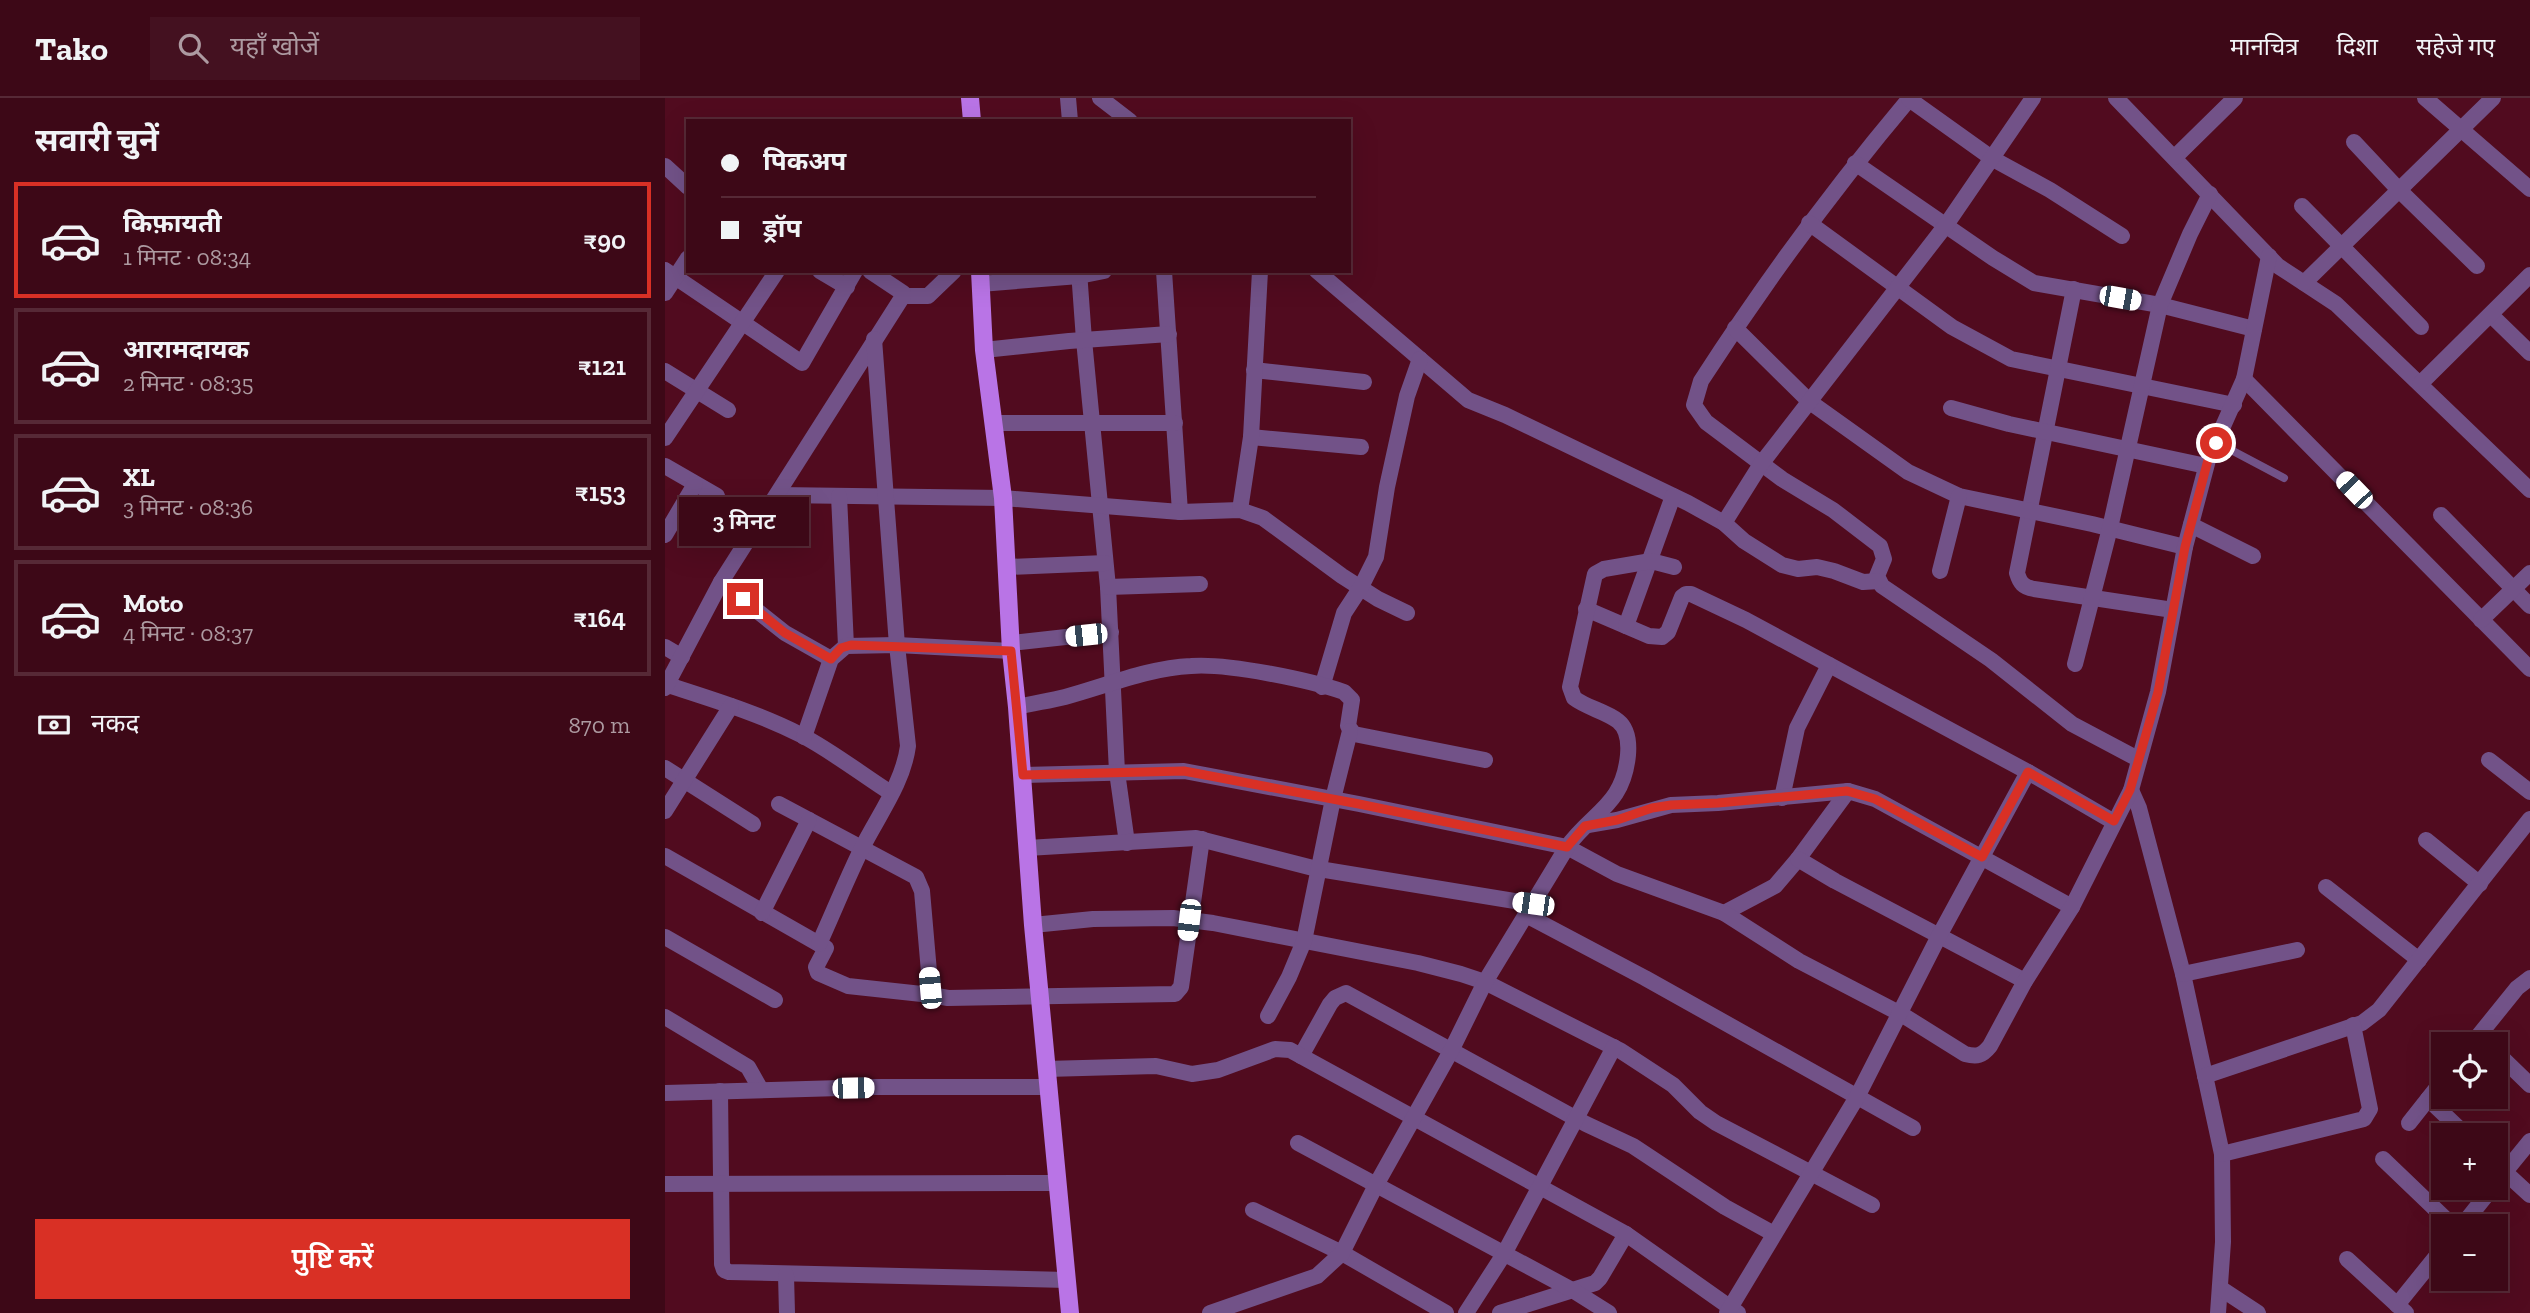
<!DOCTYPE html>
<html lang="hi">
<head>
<meta charset="utf-8">
<style>
  body { margin:0; font-family:"Zilla Slab","Noto Sans Devanagari",serif; background:#441120; color:#f1f3f6; height:100vh; display:flex; flex-direction:column; font-size:26px; white-space:nowrap }
  * { box-sizing:border-box; margin:0 }
  p { font-size:23px; color:#ad9aa1 }
  .icon { flex:none; width:38px; height:38px; fill:none; stroke:currentColor; stroke-width:2; stroke-linecap:round; stroke-linejoin:round }
  .map { position:relative; flex:1; overflow:hidden }
  .sheet { display:flex; flex-direction:column; background:#3d0817; width:665px }
  .sheet>* { flex:none }
  .banner { position:absolute; left:21px; top:21px; width:665px; height:154px; border-radius:0px; box-shadow:0 7px 28px #0002,0 0 0 2px #562936; display:grid; align-content:center; height:154px; padding:0 35px; background:#3d0817 }
  .buttons { position:absolute; left:1766px; top:934px; display:grid; gap:14px }
  .buttons a { display:grid; place-items:center; width:77px; height:77px; border-radius:0px; background:#3d0817; box-shadow:0 7px 28px #0002,0 0 0 2px #562936; font-size:35px }
  .end { position:absolute; width:32px; height:32px; margin:-16px; border:9px solid #d93025; background:#fff; box-shadow:0 0 0 4px #fff }
  .from { border-radius:50% }
  .bubble { position:absolute; height:49px; border-radius:0px; background:#3d0817; box-shadow:0 7px 28px #0002,0 0 0 2px #562936; font-size:23px; font-weight:600; line-height:49px; text-align:center }
  .car { position:absolute; width:21px; height:42px; margin:-21px -10px; border-radius:9px; box-shadow:0 0 5px 2px #0007; background:linear-gradient(#fff 24%,#345 0 40%,#fff 0 76%,#345 0 86%,#fff 0) }
  .banner b { display:flex; align-items:center; gap:24px; height:66px; font-size:26px }
  .banner b+b { border-top:2px solid #562936 }
  .banner i { width:18px; height:18px; background:#f1f3f6 }
  ul { padding:0; list-style:none }
  li { display:flex; align-items:center; gap:21px; height:116px; margin:0 14px 10px; padding:0 21px; border:4px solid #562936; border-radius:0px }
  li div { flex:1 }
  li b { display:block; font-size:26px }
  li em { font-style:normal; font-weight:600 }
  li.current { border-color:#d93025 }
  li>.icon { width:63px; height:63px; stroke-width:1.5 }
  h2 { padding:0 35px; font-size:32px; line-height:84px }
  .pay { display:flex; align-items:center; gap:18px; height:77px; padding:0 35px; font-size:26px }
  .pay p { margin-inline-start:auto }
  .action { display:flex; gap:14px; margin-top:auto; padding:14px 35px }
  .action a { flex:1; height:80px; border-radius:0px; background:#d93025; color:#fff; font-size:28px; font-weight:600; line-height:80px; text-align:center }
  header { display:flex; align-items:center; gap:42px; box-sizing:border-box; height:98px; padding:0 35px; background:#3d0817; border-bottom:2px solid #562936 }
  header strong { font-size:33px }
  nav { display:flex; gap:38px; margin-inline-start:auto; font-size:24px }
  .search { width:490px; height:63px; background:#441120; display:flex; align-items:center; gap:18px; box-sizing:border-box; padding:0 24px; border-radius:0px; color:#ad9aa1; font-size:26px }
  main { display:flex; flex:1; min-height:0 }
  .map>svg:first-child { display:block }
  .lines { fill:none; stroke-linecap:round; stroke-linejoin:round }
  .lane { stroke:#725288; stroke-width:8 }
  .street { stroke:#725288; stroke-width:16 }
  .primary { stroke:#b974e6; stroke-width:18 }
  .route { stroke:#d93025; stroke-width:9 }
</style>
</head>
<body>
<header>
<strong>Tako</strong>
<div class="search"><svg class="icon" aria-label="search" viewBox="0 0 24 24"><circle cx="10" cy="10" r="6"/><path d="M15 15l6 6"/></svg>यहाँ खोजें</div>
<nav><a>मानचित्र</a><a>दिशा</a><a>सहेजे गए</a></nav>
</header>
<main>
<section class="sheet">
<h2>सवारी चुनें</h2>
<ul>
<li class="current"><svg class="icon" aria-label="car" viewBox="0 0 24 24"><path d="M5 17H2v-5l4-1 3-4h7l3 4 3 1v5h-3M9 17h6M6 11h13"/><circle cx="7" cy="17" r="2"/><circle cx="17" cy="17" r="2"/></svg><div><b>किफ़ायती</b><p>1 मिनट · 08:34</p></div><em>₹90</em></li>
<li><svg class="icon" aria-label="car" viewBox="0 0 24 24"><path d="M5 17H2v-5l4-1 3-4h7l3 4 3 1v5h-3M9 17h6M6 11h13"/><circle cx="7" cy="17" r="2"/><circle cx="17" cy="17" r="2"/></svg><div><b>आरामदायक</b><p>2 मिनट · 08:35</p></div><em>₹121</em></li>
<li><svg class="icon" aria-label="car" viewBox="0 0 24 24"><path d="M5 17H2v-5l4-1 3-4h7l3 4 3 1v5h-3M9 17h6M6 11h13"/><circle cx="7" cy="17" r="2"/><circle cx="17" cy="17" r="2"/></svg><div><b>XL</b><p>3 मिनट · 08:36</p></div><em>₹153</em></li>
<li><svg class="icon" aria-label="car" viewBox="0 0 24 24"><path d="M5 17H2v-5l4-1 3-4h7l3 4 3 1v5h-3M9 17h6M6 11h13"/><circle cx="7" cy="17" r="2"/><circle cx="17" cy="17" r="2"/></svg><div><b>Moto</b><p>4 मिनट · 08:37</p></div><em>₹164</em></li>
</ul>
<div class="pay"><svg class="icon" aria-label="cash" viewBox="0 0 24 24"><path d="M3 7h18v10H3z"/><circle cx="12" cy="12" r="2"/></svg>नकद<p>870 m</p></div>
<div class="action"><a>पुष्टि करें</a></div>
</section>
<div class="map">
<svg width="1865" height="1215" viewBox="0 0 1865 1215">
  <rect width="100%" height="100%" fill="#510b1f"/>
  <g class="lines">
    <!-- lane -->
    <polyline class="lane" points="1551,344 1619,380"/>
    <!-- street -->
    <g class="street">
      <polyline points="403,0 405,23"/>
      <polyline points="435,0 465,23"/>
      <path d="M1245,0C1169,90 1100,184 1036,283L1029,307L1041,324L1117,381L1168,412L1215,448L1219,461L1212,478L1217,488L1326,562L1407,626L1473,661"/>
      <polyline points="1451,0 1613,168 1671,206 1865,392"/>
      <polyline points="1760,0 1865,91"/>
      <polyline points="1244,1 1328,61 1385,92 1457,138"/>
      <polyline points="1689,44 1734,92 1812,168"/>
      <polyline points="1510,59 1570,0"/>
      <polyline points="1190,65 1328,160 1369,185 1495,207 1589,231"/>
      <polyline points="0,68 23,89"/>
      <polyline points="1637,108 1756,229"/>
      <polyline points="1144,125 1287,229 1346,261 1569,307"/>
      <polyline points="0,172 137,265 190,173"/>
      <polyline points="155,173 182,189"/>
      <polyline points="414,173 419,242 443,489 452,674 462,745"/>
      <polyline points="499,173 515,414"/>
      <polyline points="652,173 803,302 840,317 1023,405 1059,425 1079,443 1117,467 1133,471 1152,469 1169,473 1198,484 1214,483"/>
      <polyline points="1639,185 1828,0"/>
      <polyline points="315,186 414,178 439,173"/>
      <path d="M1409,191L1352,475C1355,485 1358,489 1369,491L1508,512"/>
      <polyline points="0,195 23,160"/>
      <polyline points="238,198 263,198 289,173"/>
      <polyline points="1826,217 1865,255"/>
      <polyline points="1070,230 1145,304 1243,374 1294,398 1427,426 1520,449"/>
      <polyline points="319,252 404,243 504,236"/>
      <polyline points="589,272 699,284"/>
      <polyline points="0,273 63,312"/>
      <polyline points="1579,281 1865,571"/>
      <polyline points="1755,286 1865,177"/>
      <polyline points="1286,310 1344,326 1541,368"/>
      <polyline points="328,325 510,325"/>
      <polyline points="586,339 696,349"/>
      <polyline points="0,340 112,173"/>
      <polyline points="0,368 52,398"/>
      <polyline points="113,397 338,400 515,414 575,412 598,420 677,478 713,501 742,515"/>
      <polyline points="174,398 181,548"/>
      <polyline points="575,412 586,339 595,173"/>
      <polyline points="1776,417 1865,508"/>
      <polyline points="1059,425 1096,366 1281,127 1368,0"/>
      <polyline points="1526,427 1588,458"/>
      <polyline points="0,437 30,386"/>
      <polyline points="342,469 440,465"/>
      <polyline points="1275,473 1294,398"/>
      <polyline points="56,484 120,535 166,561"/>
      <polyline points="443,489 535,486"/>
      <polyline points="921,511 984,538 997,539 1003,534 1017,499 1021,496 1026,496 1081,522 1363,674 1449,724"/>
      <polyline points="1816,522 1865,475"/>
      <polyline points="961,528 1008,398"/>
      <polyline points="346,545 446,534"/>
      <polyline points="0,549 17,559"/>
      <polyline points="1410,566 1445,430 1495,207 1525,136 1545,96"/>
      <path d="M0,586C46,601 93,615 136,637C167,653 196,676 226,695"/>
      <polyline points="657,589 679,515 696,489 711,459 722,389 742,298 755,261"/>
      <polyline points="0,590 56,484 238,198 238,195 205,173"/>
      <path d="M352,609C368,605 384,603 400,599C441,588 483,570 526,568C563,565 644,582 679,594L687,602L683,628L689,636L820,662"/>
      <polyline points="139,639 166,561 181,548 232,547 346,553"/>
      <polyline points="1824,662 1865,694"/>
      <polyline points="0,670 88,726"/>
      <polyline points="358,677 519,673 694,706 902,749 952,776 1059,815 1110,788 1133,761 1183,693 1210,701 1407,809"/>
      <polyline points="1466,692 1474,710 1518,876 1557,1056 1558,1144 1553,1215"/>
      <polyline points="1117,700 1132,630 1164,567"/>
      <polyline points="114,706 251,779 257,793 266,897 283,900 510,896 516,889 537,741"/>
      <polyline points="0,713 66,608"/>
      <polyline points="923,727 952,722 1006,707 1053,705 1183,693"/>
      <polyline points="1761,742 1815,786"/>
      <polyline points="362,750 531,740 648,770 868,806"/>
      <polyline points="0,758 161,850 151,869 153,875 183,888 266,897"/>
      <polyline points="1133,761 1170,783 1360,883"/>
      <polyline points="1661,789 1754,862"/>
      <polyline points="97,815 144,722"/>
      <path d="M1059,815L1134,863L1236,916L1300,956C1312,959 1317,958 1325,948L1360,883L1407,809L1466,692L1493,594L1520,449L1543,362L1579,281L1604,158"/>
      <polyline points="861,817 980,880 1248,1030"/>
      <polyline points="368,827 428,821 508,820 548,825 753,865 796,876 820,884 956,953 1008,987 1035,1014 1051,1025 1207,1107"/>
      <polyline points="0,839 110,902"/>
      <path d="M154,846C168,815 181,783 196,752C212,719 238,686 243,648L232,547L209,241"/>
      <polyline points="1518,876 1632,852"/>
      <polyline points="603,918 624,879 639,843 668,701 685,633"/>
      <polyline points="0,919 83,969 96,992"/>
      <polyline points="1806,947 1852,890 1865,880"/>
      <polyline points="1830,953 1865,987"/>
      <polyline points="636,958 665,906 670,900 681,895 921,1026 968,1048 1060,1109 1109,1136"/>
      <polyline points="381,971 491,968 527,976 553,972 610,951 625,952 961,1136 935,1180 930,1185 835,1215"/>
      <polyline points="1540,978 1697,925 1714,912 1865,721"/>
      <polyline points="55,993 57,1166 59,1172 64,1174 402,1182"/>
      <polyline points="0,995 211,989 383,989"/>
      <polyline points="1763,1001 1802,1038"/>
      <polyline points="1744,1025 1778,982"/>
      <polyline points="633,1045 909,1193 944,1215"/>
      <polyline points="1557,1056 1699,1021 1705,1011 1688,927"/>
      <polyline points="1718,1061 1789,1129"/>
      <polyline points="1830,1065 1865,1097"/>
      <polyline points="0,1086 392,1085"/>
      <polyline points="1830,1086 1865,1043"/>
      <polyline points="588,1112 677,1155 781,1215"/>
      <polyline points="1796,1129 1827,1090"/>
      <polyline points="961,1136 1073,1215"/>
      <polyline points="1682,1161 1741,1215"/>
      <polyline points="121,1177 122,1215"/>
      <polyline points="1555,1190 1593,1215"/>
      <polyline points="1732,1207 1778,1150"/>
      <path d="M545,1215L652,1178L677,1155L711,1087L786,953L820,884L902,749C928,713 958,708 963,657C964,645 963,631 953,623C940,613 922,610 909,600L905,589L930,476L939,471L986,463L1009,469"/>
      <polyline points="801,1215 839,1156 949,949"/>
      <polyline points="1062,1215 1192,999 1274,838 1363,674"/>
    </g>
    <!-- primary -->
    <g class="primary">
      <polyline points="305,0 307,23"/>
      <polyline points="315,173 319,252 338,400 346,553 352,609 368,827 405,1215"/>
    </g>
  </g>
  <g class="lines">
    <!-- route -->
    <polyline class="route" points="78,501 120,535 166,561 176,550 186,547 346,553 358,677 519,673 694,706 902,749 920,728 952,722 987,710 1006,707 1053,705 1182,693 1210,701 1317,759 1363,674 1449,723 1465,692 1493,594 1520,449 1543,362 1551,345"/>
  </g>
</svg>
<div class="buttons">
<a><svg class="icon" aria-label="locate" viewBox="0 0 24 24"><circle cx="12" cy="12" r="6"/><path d="M12 2v4M12 18v4M2 12h4M18 12h4"/></svg></a>
<a>+</a>
<a>−</a>
</div>
<i class="end from" style="left:1551px;top:345px"></i>
<i class="end" style="left:78px;top:501px"></i>
<div class="bubble" style="left:14px;top:399px;width:130px">3 मिनट</div>
<i class="car" style="left:1455px;top:200px;rotate:100deg"></i>
<i class="car" style="left:1689px;top:392px;rotate:316deg"></i>
<i class="car" style="left:421px;top:537px;rotate:264deg"></i>
<i class="car" style="left:868px;top:806px;rotate:278deg"></i>
<i class="car" style="left:524px;top:822px;rotate:187deg"></i>
<i class="car" style="left:265px;top:890px;rotate:355deg"></i>
<i class="car" style="left:188px;top:990px;rotate:89deg"></i>
<div class="banner">
<b><i class="from"></i>पिकअप</b>
<b><i></i>ड्रॉप</b>
</div>
</div>
</main>
</body>
</html>
